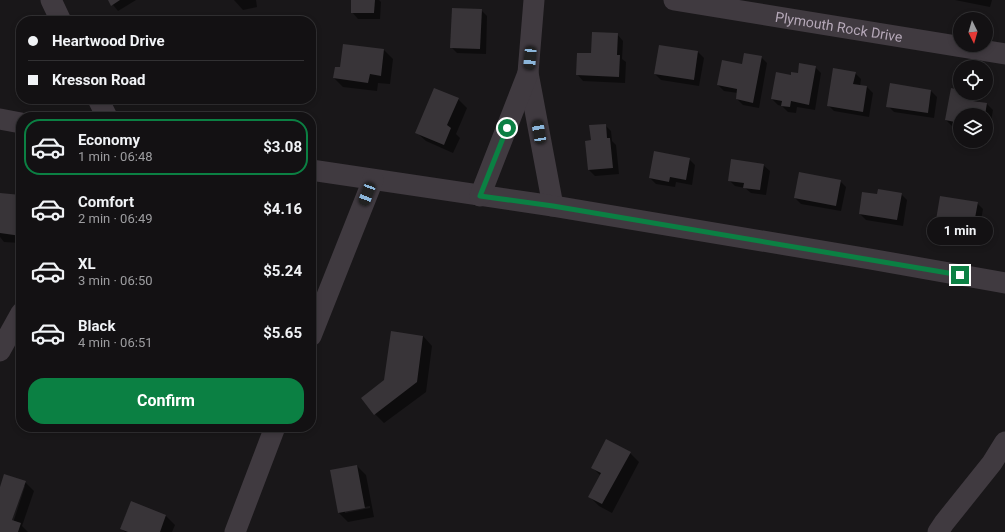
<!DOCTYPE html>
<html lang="en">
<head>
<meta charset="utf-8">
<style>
  body { margin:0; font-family:Roboto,sans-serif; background:#201f21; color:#f1f3f6; height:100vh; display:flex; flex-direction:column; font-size:15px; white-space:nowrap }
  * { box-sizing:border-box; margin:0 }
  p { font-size:13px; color:#9d9da0 }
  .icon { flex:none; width:22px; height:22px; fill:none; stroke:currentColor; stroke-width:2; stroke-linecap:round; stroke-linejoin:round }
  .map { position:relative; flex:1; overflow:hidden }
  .panel { position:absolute; left:16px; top:112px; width:300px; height:320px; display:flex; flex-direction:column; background:#131113; border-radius:16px; box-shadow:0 2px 6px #0003,0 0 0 1px #323133 }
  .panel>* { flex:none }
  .hud { position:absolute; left:16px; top:16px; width:300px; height:88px; border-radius:16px; box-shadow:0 2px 6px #0003,0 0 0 1px #323133; display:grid; align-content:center; height:88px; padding:0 12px; background:#131113 }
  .needle { width:26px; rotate:175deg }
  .buttons { position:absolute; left:953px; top:12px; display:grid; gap:8px }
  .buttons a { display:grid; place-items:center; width:40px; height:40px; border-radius:50%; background:#131113; box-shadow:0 2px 6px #0003,0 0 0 1px #323133; font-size:20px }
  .end { position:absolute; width:18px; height:18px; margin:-9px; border:5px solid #0b8043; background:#fff; box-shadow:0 0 0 2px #fff }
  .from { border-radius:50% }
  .bubble { position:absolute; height:28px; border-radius:14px; background:#131113; box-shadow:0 2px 6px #0003,0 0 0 1px #323133; font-size:13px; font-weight:700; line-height:28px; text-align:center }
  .car { position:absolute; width:12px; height:24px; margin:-12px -6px; border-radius:5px; box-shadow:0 0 3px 1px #0007; background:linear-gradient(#222 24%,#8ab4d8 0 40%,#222 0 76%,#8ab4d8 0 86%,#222 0) }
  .hud b { display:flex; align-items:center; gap:14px; height:38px; font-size:15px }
  .hud b+b { border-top:1px solid #323133 }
  .hud i { width:10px; height:10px; background:#f1f3f6 }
  ul { padding:7px 0 0; list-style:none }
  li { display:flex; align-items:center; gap:12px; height:56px; margin:0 8px 6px; padding:0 4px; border:2px solid transparent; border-radius:16px }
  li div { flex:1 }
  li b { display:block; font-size:15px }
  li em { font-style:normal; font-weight:700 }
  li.selected { border-color:#0b8043 }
  li>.icon { width:36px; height:36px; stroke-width:1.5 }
  .cta { display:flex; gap:8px; margin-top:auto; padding:8px 12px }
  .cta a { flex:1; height:46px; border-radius:16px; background:#0b8043; color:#fff; font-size:16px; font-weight:700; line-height:46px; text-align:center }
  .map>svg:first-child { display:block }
  .shadow { fill:#0007; fill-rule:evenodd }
  .building { fill:#383438 }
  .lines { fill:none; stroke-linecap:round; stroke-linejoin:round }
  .minor { stroke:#403a40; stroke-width:21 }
  .route { stroke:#0b8043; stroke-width:5 }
  .labels { text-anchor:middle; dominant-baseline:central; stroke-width:4; stroke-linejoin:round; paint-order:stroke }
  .street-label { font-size:14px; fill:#b6a9b9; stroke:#141214 }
</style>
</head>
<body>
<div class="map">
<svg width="1005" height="532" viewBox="0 0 1005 532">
  <rect width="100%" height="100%" fill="#191719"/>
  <!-- shadow -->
  <g class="shadow">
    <polygon points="109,0 136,0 118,11"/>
    <polygon points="234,0 256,0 257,7 243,10"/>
    <polygon points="352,0 379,0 381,2 380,19 358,19 352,12"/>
    <polygon points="955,0 992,0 990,7"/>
    <polygon points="481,10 487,16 486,54 457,53 451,47"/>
    <polygon points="617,34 623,41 622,59 626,62 625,83 583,81 577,74 592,54"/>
    <polygon points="384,50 393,59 390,84 378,83 377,91 343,87 334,78 340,68"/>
    <polygon points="698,52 704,58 699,86 661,80 655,74"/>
    <polygon points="761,57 767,63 759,108 743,105 737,99 738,93 724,91 718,85 743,65"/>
    <polygon points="815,67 821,73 815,110 797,107 796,113 788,112 782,106 778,105 772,99 792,76"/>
    <polygon points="855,73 861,79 860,86 867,87 873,93 869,117 834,111 828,105"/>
    <polygon points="931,91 937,97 934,118 894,112 888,106"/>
    <polygon points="960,91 960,93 966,93 969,95 973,96 980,103 987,104 993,110 989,132 986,132 986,115 960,115 960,127 952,126 946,120"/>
    <polygon points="458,99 467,108 456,134 460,138 453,153 426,141 416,132"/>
    <polygon points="605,125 611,131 612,141 616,145 619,174 595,176 589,170 592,141"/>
    <polygon points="689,159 695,165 692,185 676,182 675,187 656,184 650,178"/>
    <polygon points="763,165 770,171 766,195 751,193 745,188 735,186 729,180"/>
    <polygon points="840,181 846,187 841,211 801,204 795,198"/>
    <polygon points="0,194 21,196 21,243 4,242 0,237"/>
    <polygon points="901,194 907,200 903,226 866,220 860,214 878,195"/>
    <polygon points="977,203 983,209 978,239 956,236 950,230 950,227 943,226 937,219"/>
    <polygon points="423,336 432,346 426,392 384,423 375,414 363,398 385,381"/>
    <polygon points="630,453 639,462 612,513 599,506 590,497 601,476 592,467"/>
    <path d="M357,466L366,475L374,517L348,522L339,513ZM370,506V508L345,513V511Z"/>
    <path d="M25,482L34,491L22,526L28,532H0V490ZM23,486H25L12,526L10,525Z"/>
    <polygon points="131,502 166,516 175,525 172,532 125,532 121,528"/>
  </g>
  <!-- building -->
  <g class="building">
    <polygon points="108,0 120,0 111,6"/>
    <polygon points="351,0 375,0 374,13 351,13"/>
    <polygon points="452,8 482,9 480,49 450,48"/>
    <polygon points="592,32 618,33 617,55 620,55 619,77 576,75 577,53 591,53"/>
    <polygon points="343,44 384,49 381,76 370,74 368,83 333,78 335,67 340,67"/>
    <polygon points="659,45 698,51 694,80 654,74"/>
    <polygon points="744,53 762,56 753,103 736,99 737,89 717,85 722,60 742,64"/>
    <polygon points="799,63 816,66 809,105 791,101 790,107 781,106 782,101 771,99 776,72 791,75 791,72 798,73"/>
    <polygon points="833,68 856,72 853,84 867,86 863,112 827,106"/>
    <polygon points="890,83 931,90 928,113 886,107"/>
    <polygon points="434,88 459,98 447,125 451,128 444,145 415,133"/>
    <polygon points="951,88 960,90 960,93 974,95 973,101 987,103 985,115 960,115 960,123 945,120"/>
    <polygon points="606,124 607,138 610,138 613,168 588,170 585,141 591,140 589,125"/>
    <polygon points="654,151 690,158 686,180 670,177 669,182 649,178"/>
    <polygon points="731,159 764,164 760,190 743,188 744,183 728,181"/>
    <polygon points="799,172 841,180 836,206 794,198"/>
    <polygon points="878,189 902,193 897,220 859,214 862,192 877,194"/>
    <polygon points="0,193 21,195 21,236 0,233"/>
    <polygon points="940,196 978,202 972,234 949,230 950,222 936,220"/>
    <polygon points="391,331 423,336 417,382 374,415 361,398 384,380"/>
    <polygon points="606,439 631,452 602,504 588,497 601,473 591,468"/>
    <polygon points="357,465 365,508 338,513 330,470"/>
    <polygon points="4,474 26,481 12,520 21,523 18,532 0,532 0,487"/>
    <polygon points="131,501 166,515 160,532 128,532 120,529"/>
  </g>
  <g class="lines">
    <!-- minor -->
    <g class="minor">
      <polyline points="51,0 61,21"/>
      <polyline points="534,0 528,73 553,206"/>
      <path id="s1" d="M674,0L1005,54"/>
      <polyline points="98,99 107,117"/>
      <polyline points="0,119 21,123"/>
      <polyline points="311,170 553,206 870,259 1005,283"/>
      <polyline points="480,196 528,73"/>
      <polyline points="311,336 373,180"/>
      <polyline points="0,351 21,313"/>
      <polyline points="235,532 275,427"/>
      <polyline points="938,532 944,523 992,463 1005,442"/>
    </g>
  </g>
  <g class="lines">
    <!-- route -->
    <polyline class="route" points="507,128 480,196 553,206 960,275"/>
  </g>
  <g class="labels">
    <!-- street labels -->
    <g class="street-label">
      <text stroke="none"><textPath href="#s1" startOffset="167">Plymouth Rock Drive</textPath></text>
    </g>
  </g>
</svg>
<div class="buttons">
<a><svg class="needle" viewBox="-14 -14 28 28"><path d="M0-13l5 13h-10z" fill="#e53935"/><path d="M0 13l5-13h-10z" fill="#9d9da0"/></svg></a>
<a><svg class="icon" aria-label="locate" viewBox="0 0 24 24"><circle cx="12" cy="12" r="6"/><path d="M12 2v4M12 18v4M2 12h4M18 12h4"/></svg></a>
<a><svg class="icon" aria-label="layers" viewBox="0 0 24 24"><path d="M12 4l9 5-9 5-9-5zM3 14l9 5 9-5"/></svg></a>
</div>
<i class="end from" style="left:507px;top:128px"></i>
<i class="end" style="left:960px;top:275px"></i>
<div class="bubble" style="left:927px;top:217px;width:66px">1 min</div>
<i class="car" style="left:530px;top:58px;rotate:185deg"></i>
<i class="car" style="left:539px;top:132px;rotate:350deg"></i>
<i class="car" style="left:367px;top:194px;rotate:201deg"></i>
<div class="hud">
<b><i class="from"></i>Heartwood Drive</b>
<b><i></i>Kresson Road</b>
</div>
<section class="panel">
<ul>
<li class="selected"><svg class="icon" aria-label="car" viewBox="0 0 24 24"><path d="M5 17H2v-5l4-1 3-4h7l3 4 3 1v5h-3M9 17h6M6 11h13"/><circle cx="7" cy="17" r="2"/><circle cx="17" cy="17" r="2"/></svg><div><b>Economy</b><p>1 min · 06:48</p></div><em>$3.08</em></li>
<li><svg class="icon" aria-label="car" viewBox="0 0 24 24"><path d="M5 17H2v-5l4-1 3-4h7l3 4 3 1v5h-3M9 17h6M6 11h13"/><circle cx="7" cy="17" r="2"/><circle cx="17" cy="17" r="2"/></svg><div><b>Comfort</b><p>2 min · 06:49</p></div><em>$4.16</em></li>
<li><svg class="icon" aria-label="car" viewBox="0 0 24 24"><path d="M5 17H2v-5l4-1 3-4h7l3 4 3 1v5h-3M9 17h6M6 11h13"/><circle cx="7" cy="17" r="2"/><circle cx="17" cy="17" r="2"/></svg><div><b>XL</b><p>3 min · 06:50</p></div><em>$5.24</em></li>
<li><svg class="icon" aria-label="car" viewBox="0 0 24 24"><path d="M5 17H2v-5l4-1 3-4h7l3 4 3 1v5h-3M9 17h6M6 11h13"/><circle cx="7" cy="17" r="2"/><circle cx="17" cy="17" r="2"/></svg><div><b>Black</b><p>4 min · 06:51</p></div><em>$5.65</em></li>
</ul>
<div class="cta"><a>Confirm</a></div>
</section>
</div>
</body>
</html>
